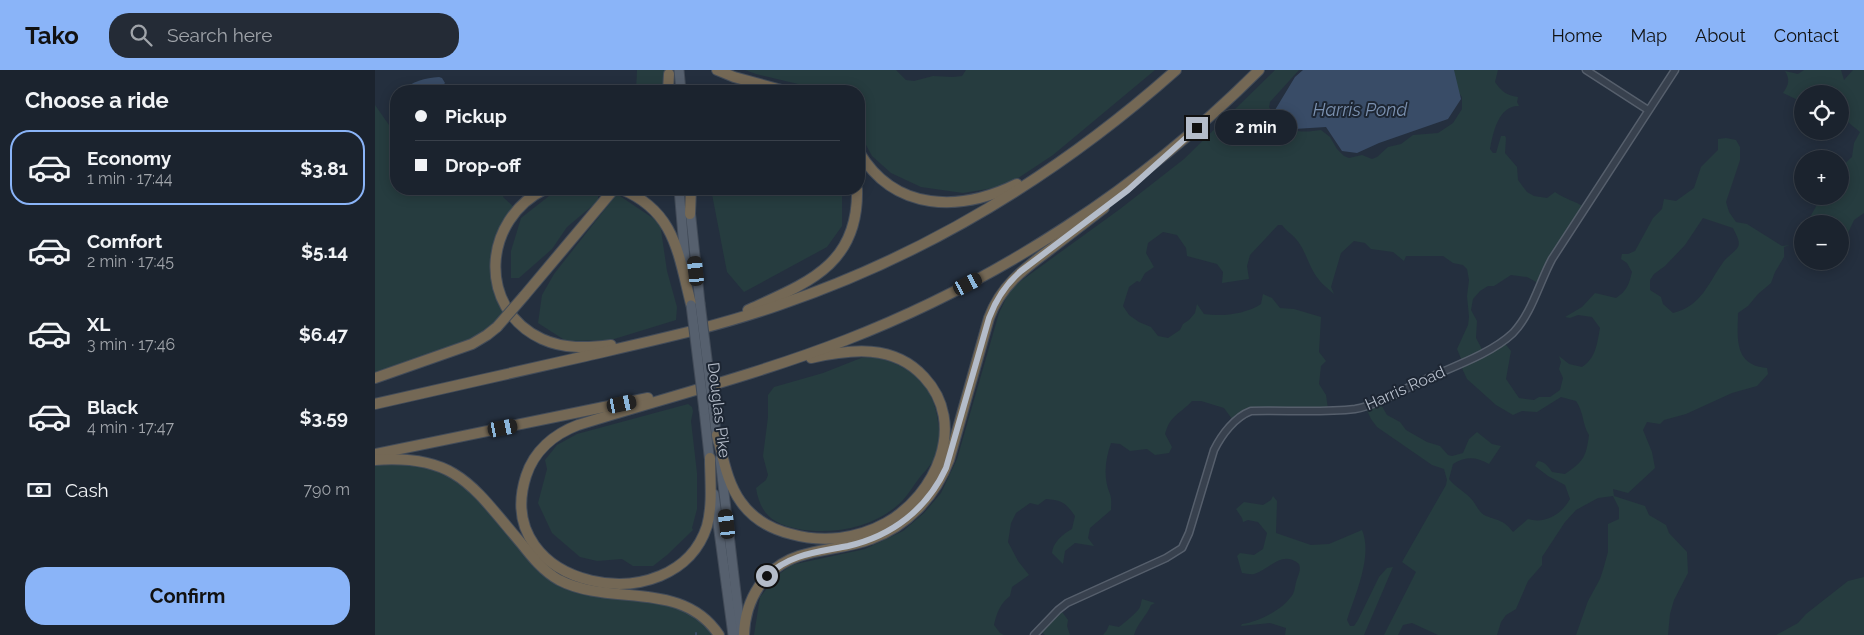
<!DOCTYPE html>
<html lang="en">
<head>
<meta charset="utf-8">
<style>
  body { margin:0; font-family:Raleway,sans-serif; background:#242b36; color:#f1f3f6; height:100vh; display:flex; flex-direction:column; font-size:19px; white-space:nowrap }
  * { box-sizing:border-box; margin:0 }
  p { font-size:16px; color:#a0a4aa }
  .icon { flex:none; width:28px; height:28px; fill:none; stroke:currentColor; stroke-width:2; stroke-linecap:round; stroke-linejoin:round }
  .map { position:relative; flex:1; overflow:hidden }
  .details { display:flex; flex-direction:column; background:#1b232e; width:375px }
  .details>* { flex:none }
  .banner { position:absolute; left:15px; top:15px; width:475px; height:110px; border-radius:20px; box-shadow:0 2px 12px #0003,0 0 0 1px #39404a; display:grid; align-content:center; height:110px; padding:0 25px; background:#1b232e }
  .tools { position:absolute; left:1419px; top:15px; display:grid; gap:10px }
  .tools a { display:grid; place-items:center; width:55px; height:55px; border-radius:50%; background:#1b232e; box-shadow:0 2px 12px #0003,0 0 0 1px #39404a; font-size:25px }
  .end { position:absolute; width:22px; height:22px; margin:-11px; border:6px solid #b4bcc9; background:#111; box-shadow:0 0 0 2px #111 }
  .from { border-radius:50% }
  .bubble { position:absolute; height:35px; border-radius:18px; background:#1b232e; box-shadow:0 2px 12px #0003,0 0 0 1px #39404a; font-size:16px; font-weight:700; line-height:35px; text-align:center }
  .car { position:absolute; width:15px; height:30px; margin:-15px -8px; border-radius:6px; box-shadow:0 0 4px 1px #0007; background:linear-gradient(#222 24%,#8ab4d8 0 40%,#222 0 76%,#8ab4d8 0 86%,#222 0) }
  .banner b { display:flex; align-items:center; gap:18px; height:48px; font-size:19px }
  .banner b+b { border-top:1px solid #39404a }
  .banner i { width:12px; height:12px; background:#f1f3f6 }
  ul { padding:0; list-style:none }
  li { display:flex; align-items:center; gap:15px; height:75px; margin:0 10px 8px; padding:0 15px; border:2px solid transparent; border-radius:20px }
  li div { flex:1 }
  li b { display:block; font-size:19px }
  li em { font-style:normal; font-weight:700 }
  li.active { border-color:#8ab4f8 }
  li>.icon { width:45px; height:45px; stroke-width:1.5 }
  h2 { padding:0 25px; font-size:22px; line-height:60px }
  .pay { display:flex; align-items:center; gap:12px; height:55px; padding:0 25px; font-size:19px }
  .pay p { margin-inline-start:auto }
  .primary-button { display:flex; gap:10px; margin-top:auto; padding:10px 25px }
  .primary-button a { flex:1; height:58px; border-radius:20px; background:#8ab4f8; color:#111; font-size:20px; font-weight:700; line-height:58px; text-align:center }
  header { display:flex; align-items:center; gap:30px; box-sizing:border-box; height:70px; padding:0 25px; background:#8ab4f8; color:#111 }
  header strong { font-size:24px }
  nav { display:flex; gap:28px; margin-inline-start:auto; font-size:18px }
  .search { width:350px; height:45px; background:#242b36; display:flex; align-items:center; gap:12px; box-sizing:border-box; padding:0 18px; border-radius:20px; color:#a0a4aa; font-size:19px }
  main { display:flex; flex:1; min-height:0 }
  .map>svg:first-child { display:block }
  .green { fill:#263c3f; fill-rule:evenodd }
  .water { fill:#394c67 }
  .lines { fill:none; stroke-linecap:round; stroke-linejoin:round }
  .stream { stroke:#394c67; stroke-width:2 }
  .minor-casing { stroke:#565f6c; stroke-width:9 }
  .major-casing { stroke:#414a57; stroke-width:11 }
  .highway-casing { stroke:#434c59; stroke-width:12 }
  .minor { stroke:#38414e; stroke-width:6 }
  .major { stroke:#56606e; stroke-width:9 }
  .highway { stroke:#746855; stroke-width:10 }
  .major-bridge-casing { stroke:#414a57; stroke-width:11; stroke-linecap:butt }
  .highway-bridge-casing { stroke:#434c59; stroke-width:12; stroke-linecap:butt }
  .major-bridge { stroke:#56606e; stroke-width:9 }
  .highway-bridge { stroke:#746855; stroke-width:10 }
  .route { stroke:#b4bcc9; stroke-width:6 }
  .labels { text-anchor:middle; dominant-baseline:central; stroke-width:4; stroke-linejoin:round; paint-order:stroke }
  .street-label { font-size:16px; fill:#b4bcc9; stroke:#1d2633 }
  .water-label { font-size:18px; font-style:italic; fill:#7c92b1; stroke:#1d2633 }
</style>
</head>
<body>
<header>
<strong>Tako</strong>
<div class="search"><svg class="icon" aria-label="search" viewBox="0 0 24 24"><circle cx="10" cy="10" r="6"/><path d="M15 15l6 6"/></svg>Search here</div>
<nav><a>Home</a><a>Map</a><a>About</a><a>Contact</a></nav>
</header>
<main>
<section class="details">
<h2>Choose a ride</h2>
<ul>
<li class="active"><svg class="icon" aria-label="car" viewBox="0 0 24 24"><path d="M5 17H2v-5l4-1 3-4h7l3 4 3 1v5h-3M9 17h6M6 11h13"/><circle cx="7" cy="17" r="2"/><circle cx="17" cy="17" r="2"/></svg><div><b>Economy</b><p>1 min · 17:44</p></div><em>$3.81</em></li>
<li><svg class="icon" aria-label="car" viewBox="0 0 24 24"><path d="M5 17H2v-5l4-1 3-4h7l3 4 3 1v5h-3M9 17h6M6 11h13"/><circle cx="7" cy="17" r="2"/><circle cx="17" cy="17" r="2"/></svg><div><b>Comfort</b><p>2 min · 17:45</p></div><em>$5.14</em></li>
<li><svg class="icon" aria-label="car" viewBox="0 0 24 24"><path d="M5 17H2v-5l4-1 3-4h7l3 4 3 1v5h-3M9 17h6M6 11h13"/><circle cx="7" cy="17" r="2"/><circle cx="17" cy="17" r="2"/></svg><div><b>XL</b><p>3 min · 17:46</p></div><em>$6.47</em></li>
<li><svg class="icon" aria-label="car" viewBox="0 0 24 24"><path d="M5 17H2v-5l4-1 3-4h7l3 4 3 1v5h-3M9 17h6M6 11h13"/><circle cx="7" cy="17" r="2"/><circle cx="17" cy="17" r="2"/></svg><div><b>Black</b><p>4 min · 17:47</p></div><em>$3.59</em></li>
</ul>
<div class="pay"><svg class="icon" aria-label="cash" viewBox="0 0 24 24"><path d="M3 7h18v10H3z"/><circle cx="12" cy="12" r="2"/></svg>Cash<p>790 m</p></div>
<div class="primary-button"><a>Confirm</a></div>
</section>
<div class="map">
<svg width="1489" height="565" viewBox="0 0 1489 565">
  <rect width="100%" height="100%" fill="#242f3e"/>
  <!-- green -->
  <g class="green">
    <polygon points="262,0 290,0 291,21 261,21"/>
    <polygon points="370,0 521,0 531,10 539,11 558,6 578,7 587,6 591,0 780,0 678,85 631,116 588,123 546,117 516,103 497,86 484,62 484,21 443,21 436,17 381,4"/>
    <path d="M900,0H924L895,32L894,37C906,61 921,64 946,60L955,67L962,79L969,86L974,88L987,85L997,89L1002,87L1013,77L1026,74L1038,65L1063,63L1078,53L1087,39V27L1080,18L1078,0H1123L1120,12C1127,22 1131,25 1143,27L1142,32L1144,36C1124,35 1118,62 1115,79L1118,83H1121L1126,66H1130L1131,68L1130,83L1142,97L1143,110L1152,122L1159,126L1172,128L1180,122C1190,129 1200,131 1209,137L1165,214L1152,207L1136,205L1119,216H1113L1105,221L1098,229L1096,240L1102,251L1101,268L1108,281L1128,271L1136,281L1131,309L1144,328L1159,330L1164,327H1175L1185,320L1188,308L1184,299L1186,292L1184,286L1194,294L1207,297C1221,288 1222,274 1225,258L1217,247L1203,245L1195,248L1190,247L1207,237L1220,223L1241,228C1252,221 1254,214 1257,202L1252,193L1246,189L1247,184H1253L1260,181L1278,148L1287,139L1289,129L1301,131L1319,118L1326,97L1343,80V69L1351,68L1361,70L1365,77V90L1351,132L1354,142L1361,152L1372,154L1407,176L1415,175L1427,165L1415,175L1409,177V187L1400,202L1396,213L1383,224L1373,236L1363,243C1363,260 1359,285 1377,294C1381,297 1387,297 1392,298L1393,304L1382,316L1357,323L1311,344L1289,350L1285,354L1272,352L1268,360L1277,382L1280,398L1253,423L1238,419L1239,426L1270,436L1274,445L1291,455L1294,463L1312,482L1313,503L1299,530L1295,544L1293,565H1201L1213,531L1225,509L1228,500L1233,482V454L1244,449V438L1238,426L1223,428L1201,440L1190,452L1167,487V495L1153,511L1141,539L1131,545L1126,552L1122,565H1063L1037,553L1028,555L1023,565H1009L1041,502L1027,492L1071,415L1072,410L1069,399L1057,395L1002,357L996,349L990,336L1004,331L1012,345L1025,352L1031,360L1052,372L1065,376L1073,385L1077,386L1088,383L1094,369L1102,362L1117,374L1126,376L1114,394C1101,387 1092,386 1078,394L1074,409C1081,418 1091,422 1098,431C1102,436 1104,443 1111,446C1124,451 1129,450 1138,462L1153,449C1170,454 1186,445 1195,429L1190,415L1173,406L1160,396L1163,391C1170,392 1173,396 1177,402L1190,404C1209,391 1211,387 1214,365C1207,354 1209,342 1201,331L1186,327L1162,342L1147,341L1138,345L1121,335L1092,309L1085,294L1087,291L1082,279L1093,255L1094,247L1092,226L1094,210L1092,199L1088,195L1078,193L1068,186H1031L1029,191L1018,182L996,179L990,173L979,171L966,183L956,217L959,224C951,217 943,211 938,201C932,190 929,178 921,169C916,163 912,162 907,155H903L875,185L872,196L874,209L847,213L848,202L842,194L812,186L811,178L802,165L788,162L773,173L771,183L779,197L770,203L765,212L762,211L754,217L748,236L754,245L764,252L776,257L783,266L793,268L805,260L808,254L814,250L820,243L822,234L829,244C847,247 871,244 886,234L888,224L897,228L905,238L919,239L946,247L944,282L951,291L946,296L944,314L951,325L953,339L882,340L860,353L849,338L826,331H817C804,345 795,345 790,364L797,377L794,383L780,385L772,379L755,381L745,374L736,373C730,390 728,408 735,424C737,429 736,436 736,440L715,458L713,468L719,476L700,473L690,481L688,494L677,483C678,472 688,464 697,459L700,446C691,433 687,430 671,429L663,435L655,433L641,443L636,453L633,472L643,491L654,505L637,517L635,526C625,534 622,542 619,555L625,563L629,565H379L385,527L402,506L416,495L490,479L528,461L549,443L566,423L582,389L624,243L636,218L745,139L809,89ZM1328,148L1358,158C1360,163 1366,171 1363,177C1360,182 1353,186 1349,191C1333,213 1327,236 1298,243L1288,234L1286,227L1275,220V210L1279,204L1290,196L1310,175Z"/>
    <path d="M1429,0H1466L1469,10L1478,0H1489V143L1479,150L1473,163L1465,160V154H1431L1447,126H1465V98L1477,87L1479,73L1485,62C1467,47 1465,48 1465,24H1428L1427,32L1408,23C1414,15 1415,9 1410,1L1423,4Z"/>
    <polygon points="0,35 21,65 21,119 132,119 128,127 141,139 119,184 134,242 121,259 0,308"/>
    <polygon points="183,119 223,121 223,131 192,157 177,179 144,208 136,208 136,181 146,148"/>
    <polygon points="336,119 467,119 467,156 452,177 369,222 352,202"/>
    <polygon points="242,124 285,153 292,201 302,237 301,250 236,270 191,271 163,253 167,225 179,204"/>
    <path d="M499,287C535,295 559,314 563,352C564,359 566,368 565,375C563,387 553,398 545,407C538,416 532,427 524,434C498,458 457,465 423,459C398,454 385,444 381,418L391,410L393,405L388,386L393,347V325L399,317L448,303L486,288Z"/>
    <polygon points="313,334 317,337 318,341 316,351 322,403 322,439 317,458 318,460 292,485 278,496 258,496 247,489 222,491 205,487 177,463 163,433 172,399 170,390 182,375 202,364"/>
    <polygon points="27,390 78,402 178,508 311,537 343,565 0,565 0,392"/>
    <path d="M898,426L902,431L901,463L936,475L954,474L987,460C998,486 980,525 972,550L975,556H979L983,550L1004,507L1012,498L1018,497L989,565H910L911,558L895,553L866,556L867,554C884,552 909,539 918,524C920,520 920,514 922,509C924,503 926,500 924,494C907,479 894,500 879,504C876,505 870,503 867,503L862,486L865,483L879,485L888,479L892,463L883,452L873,450L868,452L867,448L861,439L869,432L888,435L896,430Z"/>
    <polygon points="1489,507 1489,565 1401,565 1423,553 1431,544 1473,511"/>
    <path d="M767,529L780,533L776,535C771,547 763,552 759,565H728L732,560L734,555L744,557C748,554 763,542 765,537C766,535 766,532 767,529Z"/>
    <polygon points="685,539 693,550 692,556 695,565 670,565 664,560"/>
  </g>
  <!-- water -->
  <g class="water">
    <polygon points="928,0 1079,0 1086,29 1073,49 1004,73 982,83 967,81 951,57 919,59 900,40 920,7"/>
    <path d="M64,7L67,8L70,13L63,21H27C37,11 50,8 64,7Z"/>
  </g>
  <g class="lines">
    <!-- stream -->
    <polyline class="stream" points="321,565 321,563"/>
    <defs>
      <g id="minor">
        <polyline points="1211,0 1273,40"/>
        <path d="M659,565L683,540L692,533L791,488L807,478L814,463L839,380C847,364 860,347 876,341C910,340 946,343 980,339C1001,336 1033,317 1053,308C1080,296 1117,283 1138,263C1157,243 1164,213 1177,189L1300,0"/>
      </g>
      <g id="major">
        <polyline points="304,0 306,21"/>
        <polyline points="304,119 311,201"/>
        <polyline points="315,139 325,233"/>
        <polyline points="338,337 342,371"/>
        <polyline points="329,340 335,394"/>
        <polyline points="345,389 366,565"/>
        <polyline points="339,424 358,565"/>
      </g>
      <g id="highway">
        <polyline points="342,0 359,7 410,21"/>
        <polyline points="293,21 294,4"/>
        <path d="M484,82C520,142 585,142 642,114"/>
        <path d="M170,119C108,149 101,238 167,269C189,279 212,278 236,275"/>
        <path d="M246,119C300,141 303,183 316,234"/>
        <polyline points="315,144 316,119"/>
        <polyline points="149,226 239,119"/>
        <path d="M373,240C432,213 484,195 482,119"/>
        <polyline points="0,308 97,274 112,265 122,257"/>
        <path d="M0,334C70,318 141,302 211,286C276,271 341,257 404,235C551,185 685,103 801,0"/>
        <path d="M342,365C348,387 352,413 366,432C378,449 396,459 416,464C448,473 482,469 511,453C561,425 593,354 549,307C519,274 476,279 436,288"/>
        <polyline points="0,384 273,328"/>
        <path d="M335,388C335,410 338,434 332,456C300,555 115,519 151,406C159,381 179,364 203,355C293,327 384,304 471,270C625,210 767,117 884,0"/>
        <path d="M0,390C82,384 98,417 146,473C157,487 168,501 184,510C236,537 307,509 344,565"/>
        <path d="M369,565C370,529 390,497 424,486C448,478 473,478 496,469C532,456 560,427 574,390L614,248C626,215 650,198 677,178C694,165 712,151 729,138"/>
      </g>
    </defs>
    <!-- minor casing -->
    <use href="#minor" class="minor-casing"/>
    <!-- major casing -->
    <use href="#major" class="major-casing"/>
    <!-- highway casing -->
    <use href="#highway" class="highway-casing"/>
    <!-- minor -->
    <use href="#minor" class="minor"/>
    <!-- major -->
    <use href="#major" class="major"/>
    <!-- highway -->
    <use href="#highway" class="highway"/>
    <defs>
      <g id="major-bridge">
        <polyline points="325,233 338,337"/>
        <polyline points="316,235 329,340"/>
      </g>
      <polyline id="highway-bridge" points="122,257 149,226"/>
    </defs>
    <!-- major-bridge casing -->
    <use href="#major-bridge" class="major-bridge-casing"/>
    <!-- highway-bridge casing -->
    <use href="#highway-bridge" class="highway-bridge-casing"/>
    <!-- major-bridge -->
    <use href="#major-bridge" class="major-bridge"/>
    <!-- highway-bridge -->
    <use href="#highway-bridge" class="highway-bridge"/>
  </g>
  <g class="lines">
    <!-- route -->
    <path class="route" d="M392,506C414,484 443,482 473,476C517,466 552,439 571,398L614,248C621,229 631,214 646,201L753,120L822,58"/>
  </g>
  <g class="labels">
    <!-- street labels -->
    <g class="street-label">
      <text transform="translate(1030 318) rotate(-24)">Harris Road</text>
      <text transform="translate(344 340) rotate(83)">Douglas Pike</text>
    </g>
    <!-- water labels -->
    <g class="water-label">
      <text x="985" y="39">Harris Pond</text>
    </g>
  </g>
</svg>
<div class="tools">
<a><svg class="icon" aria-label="locate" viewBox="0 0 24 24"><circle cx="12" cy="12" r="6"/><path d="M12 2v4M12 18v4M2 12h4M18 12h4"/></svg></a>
<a>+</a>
<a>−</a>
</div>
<i class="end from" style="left:392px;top:506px"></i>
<i class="end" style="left:822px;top:58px"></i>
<div class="bubble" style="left:840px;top:40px;width:82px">2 min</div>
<i class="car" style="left:321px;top:201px;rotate:354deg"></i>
<i class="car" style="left:593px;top:214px;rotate:63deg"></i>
<i class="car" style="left:247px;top:334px;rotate:78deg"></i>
<i class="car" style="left:128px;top:358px;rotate:79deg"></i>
<i class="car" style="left:352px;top:454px;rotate:353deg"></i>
<div class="banner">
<b><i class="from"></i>Pickup</b>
<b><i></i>Drop-off</b>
</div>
</div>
</main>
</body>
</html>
